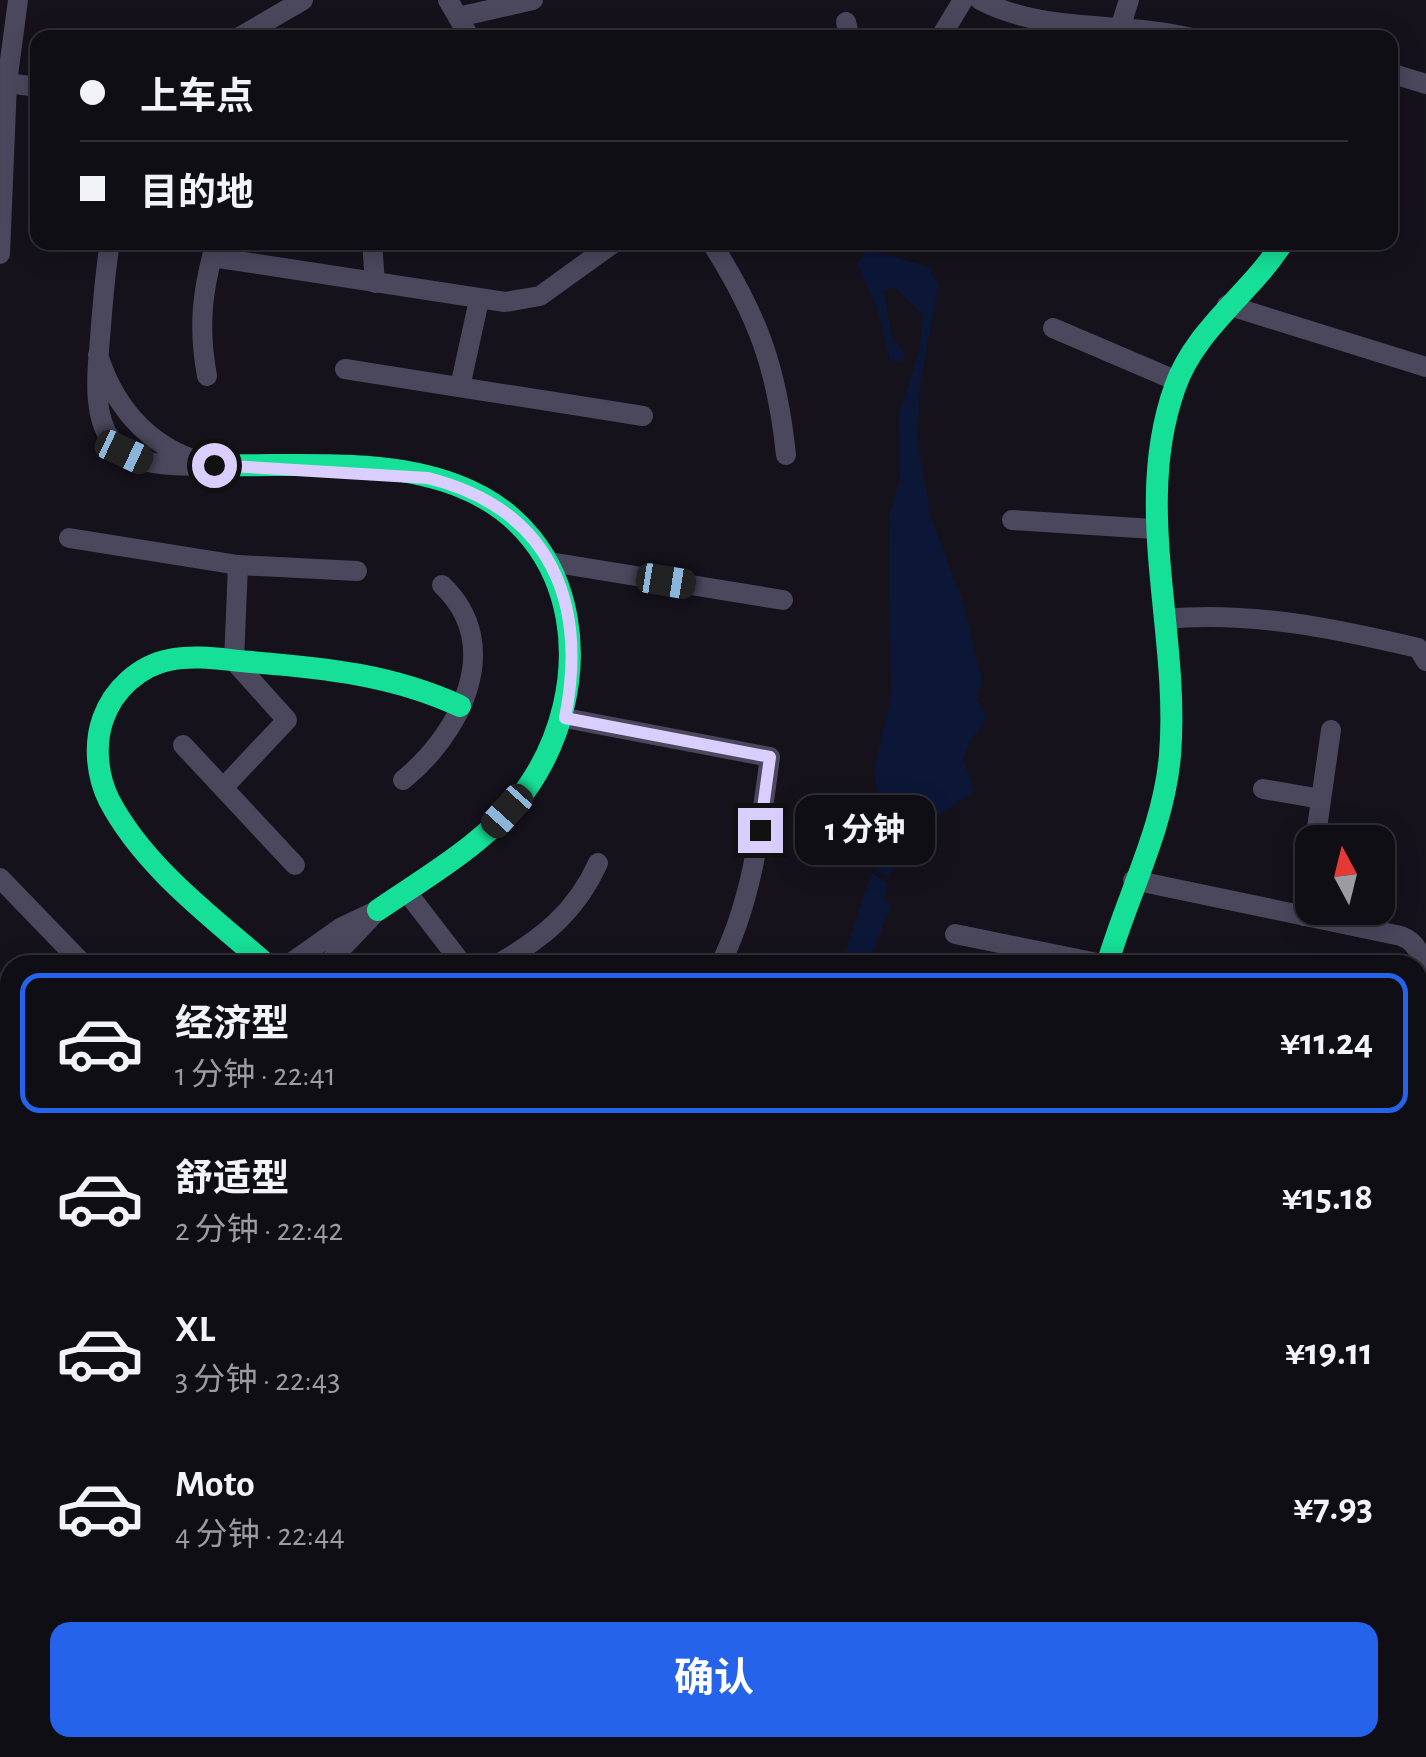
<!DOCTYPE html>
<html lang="zh">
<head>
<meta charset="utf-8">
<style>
  body { margin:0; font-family:"Alegreya Sans","Noto Sans SC",sans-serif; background:#1e1c22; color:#f1f3f6; height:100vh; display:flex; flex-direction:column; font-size:38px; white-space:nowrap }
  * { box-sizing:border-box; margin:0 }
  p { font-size:32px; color:#9c9ca0 }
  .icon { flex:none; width:55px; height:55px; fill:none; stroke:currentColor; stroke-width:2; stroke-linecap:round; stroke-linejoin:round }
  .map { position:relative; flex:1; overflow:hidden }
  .side { position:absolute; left:0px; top:955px; width:1428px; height:802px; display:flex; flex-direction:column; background:#100e15; border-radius:30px 30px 0 0; box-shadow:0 5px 25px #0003,0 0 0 2px #302e34 }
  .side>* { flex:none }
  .banner { position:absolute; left:30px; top:30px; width:1368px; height:220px; border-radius:20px; box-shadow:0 5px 25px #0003,0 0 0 2px #302e34; display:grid; align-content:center; height:220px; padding:0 50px; background:#100e15 }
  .needle { width:65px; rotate:353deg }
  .tools { position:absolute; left:1295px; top:825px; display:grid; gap:20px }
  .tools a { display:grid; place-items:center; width:100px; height:100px; border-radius:20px; background:#100e15; box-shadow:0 5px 25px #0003,0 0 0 2px #302e34; font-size:50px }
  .end { position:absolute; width:45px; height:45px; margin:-22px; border:12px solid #d9cefd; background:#111; box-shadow:0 0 0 5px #111 }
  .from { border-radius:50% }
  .bubble { position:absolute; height:70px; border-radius:20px; background:#100e15; box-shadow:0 5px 25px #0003,0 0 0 2px #302e34; font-size:32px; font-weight:700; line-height:70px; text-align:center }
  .car { position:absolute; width:30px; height:60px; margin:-30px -15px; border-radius:12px; box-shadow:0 0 8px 2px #0007; background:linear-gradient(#222 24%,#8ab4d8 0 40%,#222 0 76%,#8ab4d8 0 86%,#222 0) }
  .banner b { display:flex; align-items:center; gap:35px; height:95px; font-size:38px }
  .banner b+b { border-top:2px solid #302e34 }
  .banner i { width:25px; height:25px; background:#f1f3f6 }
  ul { padding:18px 0 0; list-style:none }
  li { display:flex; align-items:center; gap:30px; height:140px; margin:0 20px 15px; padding:0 30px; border:5px solid transparent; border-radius:20px }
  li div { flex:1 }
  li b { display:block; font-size:38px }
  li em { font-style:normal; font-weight:700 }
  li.active { border-color:#2563eb }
  li>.icon { width:90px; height:90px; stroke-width:1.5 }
  .primary-button { display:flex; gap:20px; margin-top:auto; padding:20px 50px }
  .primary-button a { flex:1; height:115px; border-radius:20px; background:#2563eb; color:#fff; font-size:40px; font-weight:700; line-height:115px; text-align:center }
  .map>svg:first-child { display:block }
  .water { fill:#0c1738 }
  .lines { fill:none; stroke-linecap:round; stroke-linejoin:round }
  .street { stroke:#4b475d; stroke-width:20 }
  .fast { stroke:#16e098; stroke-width:22 }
  .slow { stroke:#ffcf43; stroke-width:22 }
  .route { stroke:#d9cefd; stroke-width:12 }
</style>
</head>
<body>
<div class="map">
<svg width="1426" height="1757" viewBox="0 0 1426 1757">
  <rect width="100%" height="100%" fill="#15121c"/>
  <!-- water -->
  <g class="water">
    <polygon points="860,243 873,251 929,267 938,287 920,385 917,438 931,518 964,605 982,682 976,700 985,711 985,722 971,739 963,759 975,791 916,830 896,833 883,823 874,772 891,696 889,517 900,479 899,414 919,352 923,315 895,287 883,291 892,337 905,353 903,363 890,360 876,305 857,264 867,251"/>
    <polygon points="886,840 905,848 889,877 874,869"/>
    <polygon points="872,873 888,884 883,898 891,906 867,965 841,965"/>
    <polygon points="10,1266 10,1393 0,1397 0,1274"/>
  </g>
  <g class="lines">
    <!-- street -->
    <g class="street">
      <polyline points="448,0 470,38"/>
      <path d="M980,0C1044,34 1122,21 1192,38"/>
      <polyline points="458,17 533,0"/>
      <polyline points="846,22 850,38"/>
      <polyline points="1121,25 1129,0"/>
      <polyline points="238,38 303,0"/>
      <polyline points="940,38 963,0"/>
      <polyline points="1390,73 1426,84"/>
      <polyline points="7,83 38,87"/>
      <polyline points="372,242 375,283"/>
      <path d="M711,242C758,316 777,368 786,455"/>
      <polyline points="0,254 7,83 18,0"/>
      <polyline points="212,257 505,302 540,296 615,242"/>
      <polyline points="1227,305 1426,367"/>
      <polyline points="1053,328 1177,381"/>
      <path d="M98,355C116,412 155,453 214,465C119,470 89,449 99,351C102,315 104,279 110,242"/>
      <polyline points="345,369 643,416"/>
      <path d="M207,376C198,327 202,290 216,242"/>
      <polyline points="460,387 479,300"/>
      <polyline points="1012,520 1154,529"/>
      <polyline points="69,538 238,565 357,571"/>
      <polyline points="550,562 783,600"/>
      <path d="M1164,619C1251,611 1333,628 1418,648L1426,661"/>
      <path d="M565,718L770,757C760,829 753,899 720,965"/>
      <polyline points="183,745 295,865"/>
      <path d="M403,780C460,734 506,646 442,585"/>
      <polyline points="223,788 287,720 234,661 238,565"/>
      <polyline points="1263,789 1321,799"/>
      <polyline points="1315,842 1331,730"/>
      <polyline points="0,878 84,965"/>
      <path d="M1133,880L1401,936C1426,946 1421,967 1418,990"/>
      <polyline points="406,891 463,965"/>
      <polyline points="1304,916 1312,857"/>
      <polyline points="955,934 1107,965"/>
      <polyline points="288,965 342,927 378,910 326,965"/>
      <path d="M496,965C542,939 576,912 598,863"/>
      <polyline points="0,1050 10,1058"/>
      <polyline points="1418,1125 1426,1128"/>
      <polyline points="0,1589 10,1573"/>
      <polyline points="340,1748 349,1757"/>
      <polyline points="657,1748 660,1757"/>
      <polyline points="894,1748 903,1757"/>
      <polyline points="1013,1748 1022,1757"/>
    </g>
    <!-- fast -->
    <g class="fast">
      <path d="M214,465C292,467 382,457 456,485C585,533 599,688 525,791C488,842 429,875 378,910"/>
      <path d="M267,965C212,917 144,867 109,800C97,776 94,744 103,719C113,690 139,666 169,660C196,654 225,660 252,662C325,668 393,675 460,706"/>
      <path d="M1107,965C1127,896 1164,828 1170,755C1180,632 1132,507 1175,387C1195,329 1251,293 1283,242"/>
      <polyline points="1418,1550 1426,1541"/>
      <polyline points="1139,1757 1148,1748"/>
      <polyline points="1209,1757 1219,1748"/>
    </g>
    <!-- slow -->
    <polyline class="slow" points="1418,1511 1426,1504"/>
  </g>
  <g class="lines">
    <!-- route -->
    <path class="route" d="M214,465L428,478C551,509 588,602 565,718L770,757L760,830"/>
  </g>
</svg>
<div class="tools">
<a><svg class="needle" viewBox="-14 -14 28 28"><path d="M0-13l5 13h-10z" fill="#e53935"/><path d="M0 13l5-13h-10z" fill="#9c9ca0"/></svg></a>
</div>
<i class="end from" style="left:214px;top:465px"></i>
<i class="end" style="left:760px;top:830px"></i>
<div class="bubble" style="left:795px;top:795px;width:140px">1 分钟</div>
<i class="car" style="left:124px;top:452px;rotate:115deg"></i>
<i class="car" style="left:666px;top:581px;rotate:99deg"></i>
<i class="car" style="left:507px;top:811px;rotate:222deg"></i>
<div class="banner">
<b><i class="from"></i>上车点</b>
<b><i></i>目的地</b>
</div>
<section class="side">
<ul>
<li class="active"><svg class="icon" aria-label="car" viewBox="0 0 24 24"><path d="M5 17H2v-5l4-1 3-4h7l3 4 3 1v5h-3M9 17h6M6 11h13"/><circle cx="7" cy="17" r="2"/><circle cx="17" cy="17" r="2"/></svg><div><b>经济型</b><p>1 分钟 · 22:41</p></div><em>¥11.24</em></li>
<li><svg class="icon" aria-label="car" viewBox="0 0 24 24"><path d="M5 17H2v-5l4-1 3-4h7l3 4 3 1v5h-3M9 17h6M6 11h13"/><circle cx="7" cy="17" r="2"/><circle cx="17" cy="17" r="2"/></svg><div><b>舒适型</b><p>2 分钟 · 22:42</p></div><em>¥15.18</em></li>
<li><svg class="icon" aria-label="car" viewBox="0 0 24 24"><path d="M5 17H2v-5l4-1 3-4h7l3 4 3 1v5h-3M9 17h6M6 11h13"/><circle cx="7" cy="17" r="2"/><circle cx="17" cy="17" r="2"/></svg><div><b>XL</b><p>3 分钟 · 22:43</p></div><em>¥19.11</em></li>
<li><svg class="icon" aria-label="car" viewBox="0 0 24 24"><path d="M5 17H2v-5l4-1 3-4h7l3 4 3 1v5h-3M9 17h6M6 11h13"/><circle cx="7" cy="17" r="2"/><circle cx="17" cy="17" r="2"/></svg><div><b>Moto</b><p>4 分钟 · 22:44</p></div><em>¥7.93</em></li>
</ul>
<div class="primary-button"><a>确认</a></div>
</section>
</div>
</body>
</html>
